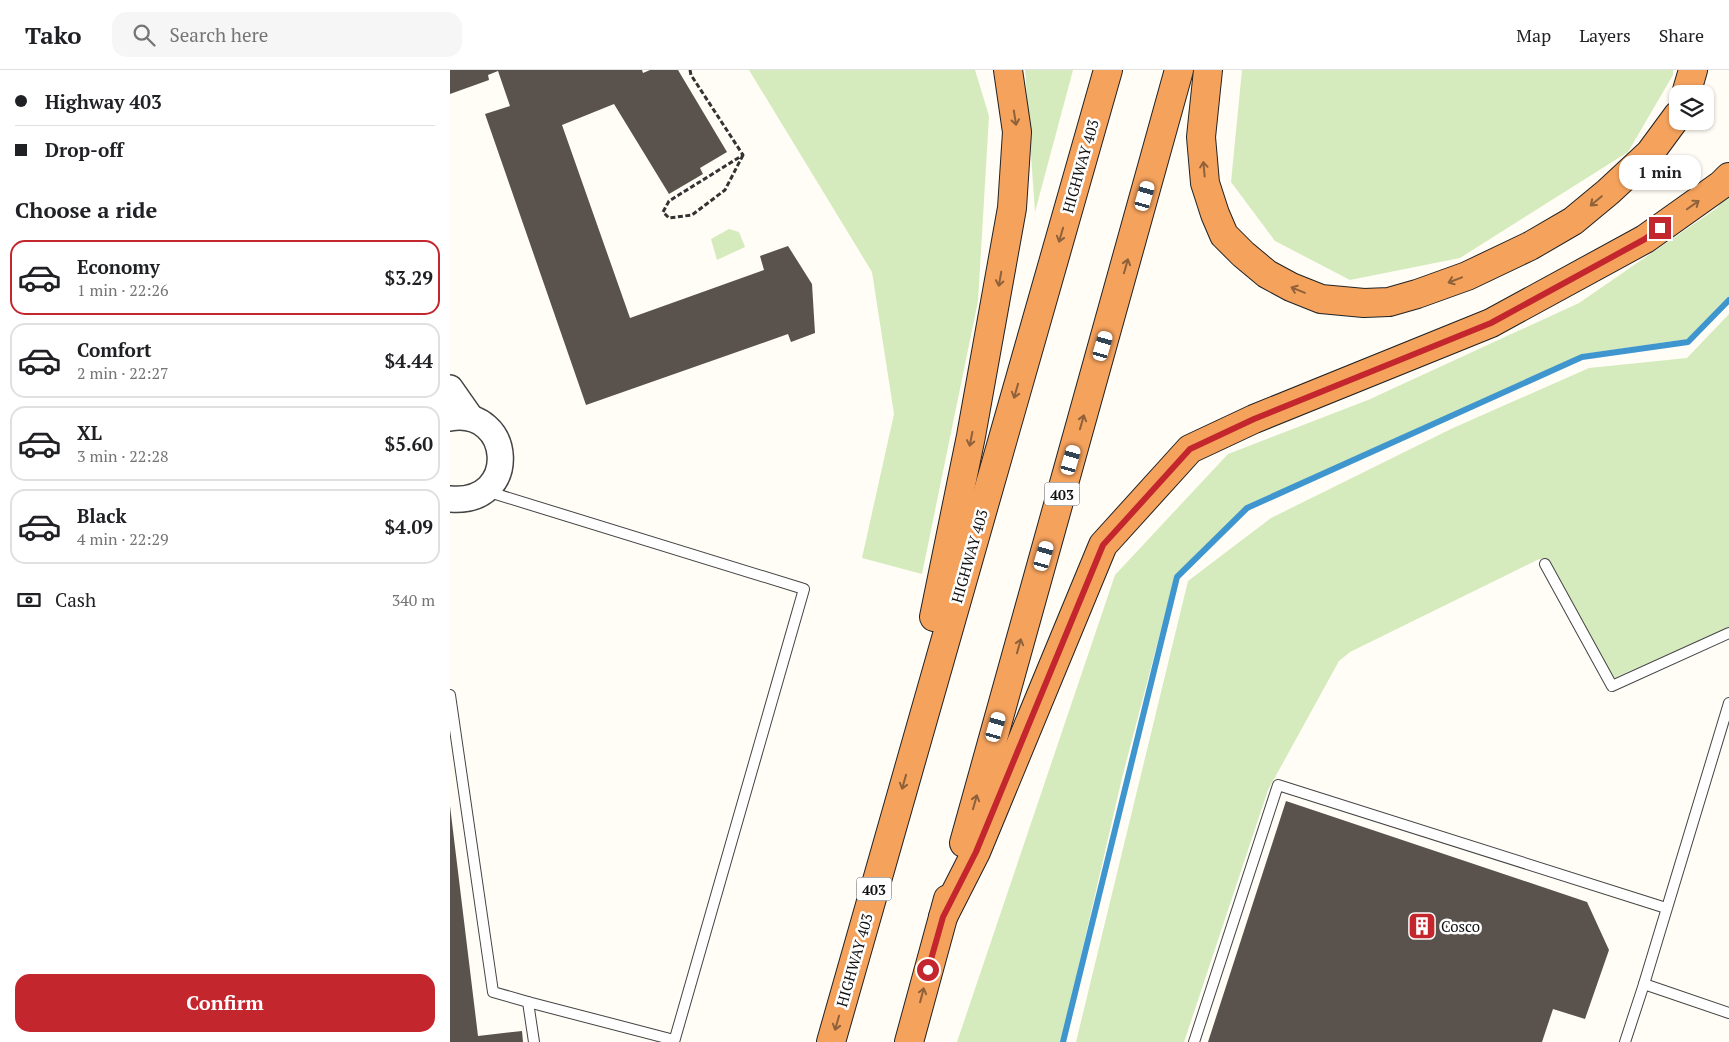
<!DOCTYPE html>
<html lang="en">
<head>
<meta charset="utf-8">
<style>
  body { margin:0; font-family:"PT Serif",serif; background:#f6f6f6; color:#202124; height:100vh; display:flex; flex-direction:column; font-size:19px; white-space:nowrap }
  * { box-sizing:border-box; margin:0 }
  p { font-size:16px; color:#757577 }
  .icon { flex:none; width:28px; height:28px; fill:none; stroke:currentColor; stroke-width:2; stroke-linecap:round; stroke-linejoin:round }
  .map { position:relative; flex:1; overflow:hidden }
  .side { display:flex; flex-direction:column; background:#fff; width:450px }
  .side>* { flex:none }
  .banner { display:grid; align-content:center; height:110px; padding:0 15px; background:#fff }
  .buttons { position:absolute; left:1219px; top:15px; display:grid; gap:10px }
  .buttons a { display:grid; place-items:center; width:45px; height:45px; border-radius:10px; background:#fff; box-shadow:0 1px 4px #0004; font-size:25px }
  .end { position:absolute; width:22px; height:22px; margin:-11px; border:6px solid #c4262e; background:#fff; box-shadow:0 0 0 2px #fff }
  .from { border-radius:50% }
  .bubble { position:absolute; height:35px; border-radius:15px; background:#fff; box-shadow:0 1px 4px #0004; font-size:16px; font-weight:700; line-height:35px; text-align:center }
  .car { position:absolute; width:15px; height:30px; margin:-15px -8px; border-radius:6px; box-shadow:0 0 4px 1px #0007; background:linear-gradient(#fff 24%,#345 0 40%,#fff 0 76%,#345 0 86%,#fff 0) }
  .banner b { display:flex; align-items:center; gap:18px; height:48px; font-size:19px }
  .banner b+b { border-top:1px solid #e0e0e0 }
  .banner i { width:12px; height:12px; background:#202124 }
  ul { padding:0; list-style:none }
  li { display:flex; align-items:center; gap:15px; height:75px; margin:0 10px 8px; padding:0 5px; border:2px solid #e0e0e0; border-radius:15px }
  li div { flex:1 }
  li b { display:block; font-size:19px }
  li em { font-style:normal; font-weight:700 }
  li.active { border-color:#c4262e }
  li>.icon { width:45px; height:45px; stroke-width:1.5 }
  h2 { padding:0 15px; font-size:22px; line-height:60px }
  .pay { display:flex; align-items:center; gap:12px; height:55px; padding:0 15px; font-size:19px }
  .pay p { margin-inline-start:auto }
  .button { display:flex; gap:10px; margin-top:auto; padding:10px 15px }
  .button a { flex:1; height:58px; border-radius:15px; background:#c4262e; color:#fff; font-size:20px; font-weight:700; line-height:58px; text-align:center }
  header { display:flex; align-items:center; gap:30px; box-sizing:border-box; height:70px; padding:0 25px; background:#fff; border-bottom:1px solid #e0e0e0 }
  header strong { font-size:24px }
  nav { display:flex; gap:28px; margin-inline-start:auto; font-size:18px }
  .search { width:350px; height:45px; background:#f6f6f6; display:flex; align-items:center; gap:12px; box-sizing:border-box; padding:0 18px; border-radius:15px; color:#757577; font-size:19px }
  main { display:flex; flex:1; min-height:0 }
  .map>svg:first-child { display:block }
  .green { fill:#d5ebbd }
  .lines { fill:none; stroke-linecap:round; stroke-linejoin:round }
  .stream { stroke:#3f96cf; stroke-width:6 }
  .building { fill:#5a524d }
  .service-casing { stroke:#444; stroke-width:12 }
  .tertiary-casing { stroke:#444; stroke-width:28 }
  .motorway-casing { stroke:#222; stroke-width:30 }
  .path { stroke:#333; stroke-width:3; stroke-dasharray:5 2.5; stroke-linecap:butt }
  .service { stroke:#fff; stroke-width:10 }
  .tertiary { stroke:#fff; stroke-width:25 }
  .motorway { stroke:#f5a25d; stroke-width:28 }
  .oneway { stroke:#8e613b }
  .route { stroke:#c4262e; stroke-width:6 }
  .labels { text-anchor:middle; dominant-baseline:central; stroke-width:5; stroke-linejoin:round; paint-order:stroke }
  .shield { fill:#fff; stroke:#585858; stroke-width:1 }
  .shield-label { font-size:14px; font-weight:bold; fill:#111 }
  .street-label { font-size:15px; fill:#111; stroke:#fff }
  .poi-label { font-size:15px; fill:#111; stroke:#fff; text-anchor:start }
</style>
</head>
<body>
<header>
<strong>Tako</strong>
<div class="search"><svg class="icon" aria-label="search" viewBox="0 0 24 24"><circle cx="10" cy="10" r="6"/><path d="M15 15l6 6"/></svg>Search here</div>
<nav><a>Map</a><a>Layers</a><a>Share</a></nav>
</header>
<main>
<section class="side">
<div class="banner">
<b><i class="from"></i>Highway 403</b>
<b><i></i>Drop-off</b>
</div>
<h2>Choose a ride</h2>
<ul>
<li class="active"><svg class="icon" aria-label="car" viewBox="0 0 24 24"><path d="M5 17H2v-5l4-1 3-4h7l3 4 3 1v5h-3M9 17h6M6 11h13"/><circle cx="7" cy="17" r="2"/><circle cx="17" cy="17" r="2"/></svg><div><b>Economy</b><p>1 min · 22:26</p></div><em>$3.29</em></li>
<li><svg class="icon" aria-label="car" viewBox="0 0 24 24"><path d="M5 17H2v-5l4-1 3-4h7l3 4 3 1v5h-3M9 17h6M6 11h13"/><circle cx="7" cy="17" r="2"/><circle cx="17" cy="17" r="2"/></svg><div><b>Comfort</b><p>2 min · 22:27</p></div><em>$4.44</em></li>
<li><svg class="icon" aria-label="car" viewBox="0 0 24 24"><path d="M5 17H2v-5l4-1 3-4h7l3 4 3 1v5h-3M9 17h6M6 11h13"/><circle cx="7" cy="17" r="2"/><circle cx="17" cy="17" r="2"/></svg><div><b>XL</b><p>3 min · 22:28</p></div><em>$5.60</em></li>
<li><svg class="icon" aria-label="car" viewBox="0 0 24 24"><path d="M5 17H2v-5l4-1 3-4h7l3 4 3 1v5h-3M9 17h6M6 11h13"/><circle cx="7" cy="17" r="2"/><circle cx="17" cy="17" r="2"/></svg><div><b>Black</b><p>4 min · 22:29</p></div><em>$4.09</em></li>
</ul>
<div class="pay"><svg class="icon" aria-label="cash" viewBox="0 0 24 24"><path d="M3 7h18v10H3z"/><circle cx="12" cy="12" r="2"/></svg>Cash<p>340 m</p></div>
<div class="button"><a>Confirm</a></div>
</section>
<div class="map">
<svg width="1279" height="972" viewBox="0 0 1279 972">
  <rect width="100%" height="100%" fill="#fffdf5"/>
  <!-- green -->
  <g class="green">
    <polygon points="299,0 525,0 539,46 528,231 472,504 412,488 444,344 422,202"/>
    <polygon points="575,0 623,0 585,142"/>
    <polygon points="792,0 1223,0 1223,5 1178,82 1010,188 900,210 825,171 781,112"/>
    <polygon points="1279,123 1279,226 1238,269 1133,284 797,435 725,506 672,708 611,972 507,972 665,505 778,384 918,330 1129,233 1267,138"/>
    <polygon points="279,159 289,162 295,177 267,190 261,169"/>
    <polygon points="1279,244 1279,557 1164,608 1160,606 1094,490 1089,489 900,582 889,591 818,720 734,972 626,972 738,511 821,448 1003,358 1139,298 1237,288"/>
  </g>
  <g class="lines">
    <!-- stream -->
    <polyline class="stream" points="613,972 727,507 797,438 1132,287 1238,272 1279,230"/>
  </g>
  <!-- building -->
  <g class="building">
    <polygon points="0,0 192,0 193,3 200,0 228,0 277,82 250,98 253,104 219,124 164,34 112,55 180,248 314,200 310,186 338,176 362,214 365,263 341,272 338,264 136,335 35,44 60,36 48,1 38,5 39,10 0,24"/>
    <polygon points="836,731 1137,832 1159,880 1135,949 1103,939 1092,972 758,972"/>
    <polygon points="0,736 28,966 72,961 73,972 0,972"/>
  </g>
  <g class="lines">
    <defs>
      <g id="service">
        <polyline points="36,421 354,519 224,972"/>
        <polyline points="1095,494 1162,616 1279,563"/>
        <polyline points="0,625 43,922 78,932 84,972"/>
        <polyline points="1194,914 1279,633"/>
        <polyline points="78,932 224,970"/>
        <polyline points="744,972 828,715 1216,838"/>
        <polyline points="1175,972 1194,914 1279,943"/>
      </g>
      <g id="tertiary">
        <polyline points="0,318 21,348"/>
        <path d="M0,348C63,337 71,435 0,429"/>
      </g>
      <g id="motorway">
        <polyline points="758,0 751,67 755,113 765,144 774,165 793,184 817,204 841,217 871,229 914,233 939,232 967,224 1017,206 1080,176 1123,151 1158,122 1200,83 1228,45"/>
        <polyline points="1236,24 1243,0"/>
        <polyline points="484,547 521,366 562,138 567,62 558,0"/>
        <polyline points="514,773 729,0"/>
        <polyline points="493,847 526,782 653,475 740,379 804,349 1041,253 1195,169 1271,115 1279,107"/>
        <polyline points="381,972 658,0"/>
        <polyline points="459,972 498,829"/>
      </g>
    </defs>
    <!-- service casing -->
    <use href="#service" class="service-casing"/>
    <!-- tertiary casing -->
    <use href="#tertiary" class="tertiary-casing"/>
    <!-- motorway casing -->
    <use href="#motorway" class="motorway-casing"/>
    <!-- path -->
    <g class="path">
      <polyline points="240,0 241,5 293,85"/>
      <polygon points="293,85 275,120 242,145 219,148 213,142 219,131"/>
    </g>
    <!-- service -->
    <use href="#service" class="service"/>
    <!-- tertiary -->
    <use href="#tertiary" class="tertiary"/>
    <!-- motorway -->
    <use href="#motorway" class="motorway"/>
  </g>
  <!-- one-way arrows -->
  <defs><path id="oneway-shaft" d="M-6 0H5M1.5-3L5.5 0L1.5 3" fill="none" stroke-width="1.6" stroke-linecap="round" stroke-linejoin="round" transform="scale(1.25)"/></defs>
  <g class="oneway">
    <use href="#oneway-shaft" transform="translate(565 48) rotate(81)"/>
    <use href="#oneway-shaft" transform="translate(754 99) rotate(-95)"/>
    <use href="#oneway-shaft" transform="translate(1146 131) rotate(140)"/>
    <use href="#oneway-shaft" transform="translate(1243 135) rotate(-35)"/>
    <use href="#oneway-shaft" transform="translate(611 165) rotate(106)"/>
    <use href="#oneway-shaft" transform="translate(676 196) rotate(-74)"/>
    <use href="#oneway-shaft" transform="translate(550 209) rotate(100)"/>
    <use href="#oneway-shaft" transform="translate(1005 210) rotate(159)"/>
    <use href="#oneway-shaft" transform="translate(848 220) rotate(-158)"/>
    <use href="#oneway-shaft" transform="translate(566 321) rotate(106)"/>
    <use href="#oneway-shaft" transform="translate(632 352) rotate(-74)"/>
    <use href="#oneway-shaft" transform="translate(521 369) rotate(101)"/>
    <use href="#oneway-shaft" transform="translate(569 576) rotate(-74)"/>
    <use href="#oneway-shaft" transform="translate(454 712) rotate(106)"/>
    <use href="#oneway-shaft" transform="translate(525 732) rotate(-74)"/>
    <use href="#oneway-shaft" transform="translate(472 925) rotate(-75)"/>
    <use href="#oneway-shaft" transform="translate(387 953) rotate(106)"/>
  </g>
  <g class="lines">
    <!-- route -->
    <polyline class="route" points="478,900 493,847 526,782 653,475 740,379 804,349 1041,253 1195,169 1210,158"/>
  </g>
  <!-- icons -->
  <defs>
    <symbol id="building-square" viewBox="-11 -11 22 22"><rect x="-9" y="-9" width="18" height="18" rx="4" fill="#c4262e" stroke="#fff"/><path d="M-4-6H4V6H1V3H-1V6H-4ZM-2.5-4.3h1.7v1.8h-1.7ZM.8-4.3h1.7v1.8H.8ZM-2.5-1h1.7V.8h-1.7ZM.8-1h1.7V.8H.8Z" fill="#fff"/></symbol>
  </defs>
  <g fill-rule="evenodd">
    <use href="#building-square" x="956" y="840" width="32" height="32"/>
  </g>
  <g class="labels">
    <!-- shield labels -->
    <g class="shield">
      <rect x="594.5" y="412.5" width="35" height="23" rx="4"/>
      <rect x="406.5" y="807.5" width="35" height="23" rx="4"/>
    </g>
    <g class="shield-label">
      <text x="612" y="424">403</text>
      <text x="424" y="819">403</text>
    </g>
    <!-- street labels -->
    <g class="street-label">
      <text transform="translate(630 96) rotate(-74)">HIGHWAY 403</text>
      <text transform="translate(519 486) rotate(-74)">HIGHWAY 403</text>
      <text transform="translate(404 890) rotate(-74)">HIGHWAY 403</text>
    </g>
    <!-- poi labels -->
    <g class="poi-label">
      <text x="991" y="856">Cosco</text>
    </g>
  </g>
</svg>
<div class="buttons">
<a><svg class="icon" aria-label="layers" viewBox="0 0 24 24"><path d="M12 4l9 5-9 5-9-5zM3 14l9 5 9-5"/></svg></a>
</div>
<i class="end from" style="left:478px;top:900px"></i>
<i class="end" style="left:1210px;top:158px"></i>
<div class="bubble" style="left:1169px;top:85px;width:82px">1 min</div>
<i class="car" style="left:695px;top:126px;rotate:16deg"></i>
<i class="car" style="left:653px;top:276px;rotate:16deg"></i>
<i class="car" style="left:621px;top:390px;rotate:16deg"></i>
<i class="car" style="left:594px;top:486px;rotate:16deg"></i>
<i class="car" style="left:546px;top:657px;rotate:16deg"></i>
</div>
</main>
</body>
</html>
